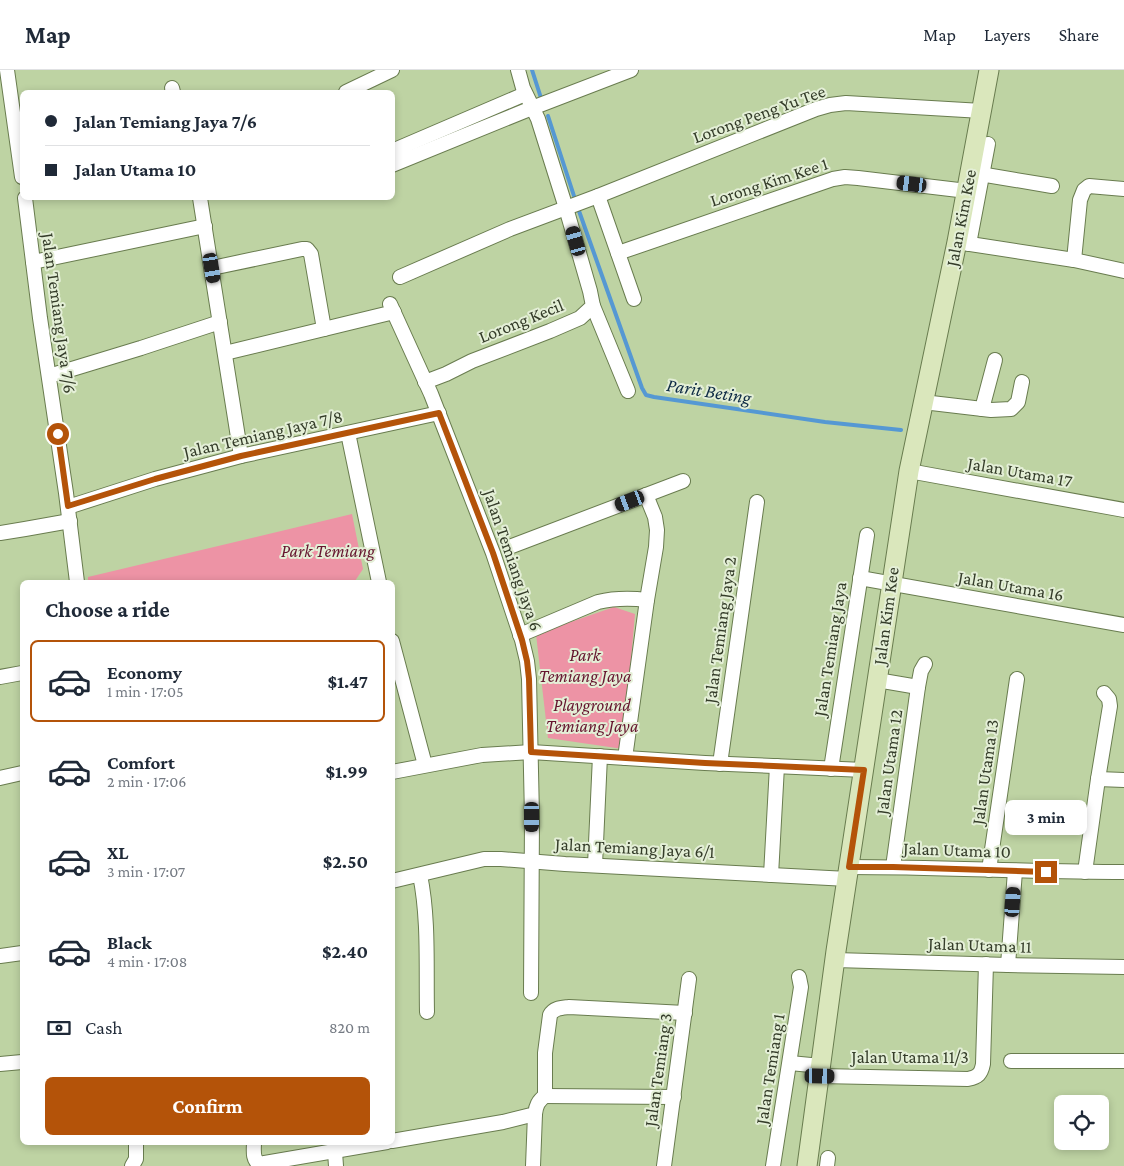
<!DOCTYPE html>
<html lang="en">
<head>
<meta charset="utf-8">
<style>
  body { margin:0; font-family:"Crimson Pro",serif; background:#f2f2f3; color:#1f2937; height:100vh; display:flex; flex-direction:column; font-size:19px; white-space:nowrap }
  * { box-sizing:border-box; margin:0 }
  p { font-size:16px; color:#747a83 }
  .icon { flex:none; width:28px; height:28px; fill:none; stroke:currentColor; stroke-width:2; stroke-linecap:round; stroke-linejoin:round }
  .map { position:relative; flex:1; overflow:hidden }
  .details { position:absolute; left:20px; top:510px; width:375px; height:565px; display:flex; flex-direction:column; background:#fff; border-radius:8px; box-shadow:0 2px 8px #0003 }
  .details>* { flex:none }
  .top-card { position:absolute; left:20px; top:20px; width:375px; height:110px; border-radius:8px; box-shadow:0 2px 8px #0003; display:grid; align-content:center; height:110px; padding:0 25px; background:#fff }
  .fabs { position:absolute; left:1054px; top:1025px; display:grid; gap:10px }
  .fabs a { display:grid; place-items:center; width:55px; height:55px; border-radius:8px; background:#fff; box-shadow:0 2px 8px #0003; font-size:25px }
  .end { position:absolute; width:22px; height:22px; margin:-11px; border:6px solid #b45309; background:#fff; box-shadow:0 0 0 2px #fff }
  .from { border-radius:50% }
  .bubble { position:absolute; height:35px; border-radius:8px; background:#fff; box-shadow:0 2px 8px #0003; font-size:16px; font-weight:700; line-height:35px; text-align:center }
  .car { position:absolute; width:15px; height:30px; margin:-15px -8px; border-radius:6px; box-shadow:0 0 4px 1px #0007; background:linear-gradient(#222 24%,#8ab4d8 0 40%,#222 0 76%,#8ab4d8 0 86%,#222 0) }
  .top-card b { display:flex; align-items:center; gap:18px; height:48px; font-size:19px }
  .top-card b+b { border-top:1px solid #e0e1e3 }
  .top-card i { width:12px; height:12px; background:#1f2937 }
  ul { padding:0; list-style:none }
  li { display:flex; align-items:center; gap:15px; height:82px; margin:0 10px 8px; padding:0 15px; border:2px solid transparent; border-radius:8px }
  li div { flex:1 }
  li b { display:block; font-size:19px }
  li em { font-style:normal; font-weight:700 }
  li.selected { border-color:#b45309 }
  li>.icon { width:45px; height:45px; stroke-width:1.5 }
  h2 { padding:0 25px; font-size:22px; line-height:60px }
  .pay { display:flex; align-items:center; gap:12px; height:55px; padding:0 25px; font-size:19px }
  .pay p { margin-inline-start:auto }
  .action { display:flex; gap:10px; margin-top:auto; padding:10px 25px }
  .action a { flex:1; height:58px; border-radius:8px; background:#b45309; color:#fff; font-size:20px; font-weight:700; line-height:58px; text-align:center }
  header { display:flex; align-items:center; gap:30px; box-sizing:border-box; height:70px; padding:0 25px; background:#fff; border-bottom:1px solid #e0e1e3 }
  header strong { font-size:24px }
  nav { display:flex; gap:28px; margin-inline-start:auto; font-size:18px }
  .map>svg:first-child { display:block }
  .green { fill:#ed93a5 }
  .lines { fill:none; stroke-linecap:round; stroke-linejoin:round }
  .stream { stroke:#5598d3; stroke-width:4 }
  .street-casing { stroke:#697c4f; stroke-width:16 }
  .secondary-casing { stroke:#697c4f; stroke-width:21 }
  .street { stroke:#fff; stroke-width:14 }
  .secondary { stroke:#dae7bc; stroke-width:19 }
  .route { stroke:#b45309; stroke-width:6 }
  .labels { text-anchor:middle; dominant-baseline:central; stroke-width:4; stroke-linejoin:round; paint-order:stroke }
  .street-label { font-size:18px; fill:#343c29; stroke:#e4efd7 }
  .park-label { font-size:18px; font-style:italic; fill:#65142e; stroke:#e4efd7 }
  .water-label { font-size:19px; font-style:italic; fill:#0f2c45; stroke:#e4efd7 }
</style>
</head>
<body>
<header>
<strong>Map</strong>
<nav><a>Map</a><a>Layers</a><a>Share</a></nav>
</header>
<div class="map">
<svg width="1124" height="1096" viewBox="0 0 1124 1096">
  <rect width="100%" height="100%" fill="#bed3a3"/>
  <!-- green -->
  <g class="green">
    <polygon points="352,444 363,499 355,511 350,512 88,512 88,507"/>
    <polygon points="614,537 635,544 623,679 548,668 536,564"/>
  </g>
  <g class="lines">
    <!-- stream -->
    <g class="stream">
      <polyline points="532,0 541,28"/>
      <polyline points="548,46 574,126"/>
      <polyline points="579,141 642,318 646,325 654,327 825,352 901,360"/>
    </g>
    <defs>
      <g id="street">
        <polyline points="7,0 22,107"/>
        <polyline points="172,18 173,22"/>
        <polyline points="346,22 392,0"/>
        <polyline points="392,81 525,24"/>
        <polyline points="392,95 532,38 631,0"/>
        <polyline points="974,103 1052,116"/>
        <polyline points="598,126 634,229"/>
        <polyline points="25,128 40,248 66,423 77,512"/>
        <polyline points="200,128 241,386"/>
        <polyline points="957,172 1074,190 1124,201"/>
        <polyline points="969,174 988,74"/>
        <polyline points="618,183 833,109 845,107 858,108 967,121"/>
        <polyline points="1074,190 1080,130 1084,120 1089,116 1124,119"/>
        <polyline points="33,192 205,156"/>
        <polyline points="212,198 302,179 307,179 311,184 324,259"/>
        <polyline points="400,207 510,159 598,126 816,39 830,35 846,33 982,41"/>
        <polyline points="390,234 431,324 493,483 522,570 527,591 529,609 532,747 531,923"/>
        <polyline points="593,236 628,321"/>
        <polyline points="225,283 394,242"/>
        <polyline points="49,306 141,278 220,252"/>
        <polyline points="425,312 446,304 472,291 550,261 580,248 593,236 590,221 566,138 538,49 523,18 518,0"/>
        <polyline points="923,332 991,340 1011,339 1018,332 1022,312"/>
        <polyline points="982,339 995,290"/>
        <polyline points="348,363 379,512"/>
        <polyline points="909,401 1124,440"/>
        <polyline points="68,437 155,409 241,386 439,343"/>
        <polyline points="0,463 25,459 70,451"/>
        <polyline points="512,476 683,411"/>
        <polyline points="860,508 1124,555"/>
        <path d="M520,565L598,532C615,528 629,528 647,530"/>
        <polyline points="392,571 425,695"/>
        <polyline points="0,607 22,603"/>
        <polyline points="877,610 918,617"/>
        <polyline points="625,688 647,530 656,477 657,460 655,447 646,425"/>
        <polyline points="720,694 757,432"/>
        <polyline points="831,699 867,465"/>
        <polyline points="392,702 482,685 531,682 705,693 864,700"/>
        <polyline points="0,708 22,703"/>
        <polyline points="1098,709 1124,710"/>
        <polyline points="595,795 600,686"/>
        <path d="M849,797C941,797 1032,802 1124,802"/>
        <polyline points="893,797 918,617 921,601 925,594"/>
        <polyline points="989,800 1017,609"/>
        <polyline points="1085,802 1098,709 1110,636 1109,629 1104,623"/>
        <path d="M420,805C429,849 426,896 427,942"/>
        <polyline points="771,805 777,696"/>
        <polyline points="392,811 484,789 501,789 565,794 848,809"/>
        <polyline points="0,886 22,883"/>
        <polyline points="835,890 1008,895 1124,897"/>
        <polyline points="1008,895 1015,801"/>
        <polyline points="1011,991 1124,991"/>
        <polyline points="790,993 821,996"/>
        <polyline points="0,994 22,992"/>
        <path d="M820,1006L968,1009C978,1007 981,1004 983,994L986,894"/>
        <path d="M545,1026V983L550,945C554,938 561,938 569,937L685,943"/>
        <polyline points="545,1026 674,1027"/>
        <path d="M392,1071L503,1052L535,1044C536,1036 538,1031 545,1026"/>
        <path d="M254,1072C254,1080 252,1089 259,1094L387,1072"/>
        <polyline points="335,1082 336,1096"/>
        <polyline points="132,1096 136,1089 136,1072"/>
        <polyline points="533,1096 535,1044"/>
        <polyline points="664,1096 689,909"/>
        <polyline points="773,1096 801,917 799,907"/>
        <polyline points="827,1096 828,1088"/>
      </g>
      <polyline id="secondary" points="807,1096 836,881 909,401 957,172 989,0"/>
    </defs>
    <!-- street casing -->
    <use href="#street" class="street-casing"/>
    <!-- secondary casing -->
    <use href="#secondary" class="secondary-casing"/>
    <!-- street -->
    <use href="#street" class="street"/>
    <!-- secondary -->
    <use href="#secondary" class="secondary"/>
  </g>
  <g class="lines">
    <!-- route -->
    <polyline class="route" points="58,364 68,436 155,409 241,386 439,343 493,483 522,570 527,591 529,609 531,682 705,693 864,700 849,797 893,797 1046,802"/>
  </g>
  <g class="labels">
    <!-- street labels -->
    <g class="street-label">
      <text transform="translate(759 44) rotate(-20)">Lorong Peng Yu Tee</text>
      <text transform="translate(769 112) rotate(-18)">Lorong Kim Kee 1</text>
      <text transform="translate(961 148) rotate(-79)">Jalan Kim Kee</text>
      <text transform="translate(59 243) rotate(82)">Jalan Temiang Jaya 7/6</text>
      <text transform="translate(521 251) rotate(-22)">Lorong Kecil</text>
      <text transform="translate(263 364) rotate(-13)">Jalan Temiang Jaya 7/8</text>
      <text transform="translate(1020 402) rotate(10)">Jalan Utama 17</text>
      <text transform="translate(513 490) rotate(71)">Jalan Temiang Jaya 6</text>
      <text transform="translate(1011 516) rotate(10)">Jalan Utama 16</text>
      <text transform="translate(886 546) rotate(-82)">Jalan Kim Kee</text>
      <text transform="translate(720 560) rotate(-82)">Jalan Temiang Jaya 2</text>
      <text transform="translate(830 579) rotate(-81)">Jalan Temiang Jaya</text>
      <text transform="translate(889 692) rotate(-82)">Jalan Utama 12</text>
      <text transform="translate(985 702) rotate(-82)">Jalan Utama 13</text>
      <text transform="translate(635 778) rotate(3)">Jalan Temiang Jaya 6/1</text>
      <text transform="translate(957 780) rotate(2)">Jalan Utama 10</text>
      <text transform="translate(980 875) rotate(2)">Jalan Utama 11</text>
      <text x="910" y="987">Jalan Utama 11/3</text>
      <text transform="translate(770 999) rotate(-81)">Jalan Temiang 1</text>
      <text transform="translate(658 1000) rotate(-82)">Jalan Temiang 3</text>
    </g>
    <!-- park labels -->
    <g class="park-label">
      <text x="328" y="481">Park Temiang</text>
      <text x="585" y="585">Park<tspan x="585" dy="21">Temiang Jaya</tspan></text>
      <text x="592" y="635">Playground<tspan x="592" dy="21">Temiang Jaya</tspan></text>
    </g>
    <!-- water labels -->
    <g class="water-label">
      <text transform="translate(709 321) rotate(9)">Parit Beting</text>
    </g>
  </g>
</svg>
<div class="fabs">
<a><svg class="icon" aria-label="locate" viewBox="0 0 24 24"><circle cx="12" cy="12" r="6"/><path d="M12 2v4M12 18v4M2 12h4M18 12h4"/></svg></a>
</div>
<i class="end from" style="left:58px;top:364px"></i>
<i class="end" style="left:1046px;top:802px"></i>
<div class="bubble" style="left:1005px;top:730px;width:82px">3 min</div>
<i class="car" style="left:912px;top:114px;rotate:277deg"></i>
<i class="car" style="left:576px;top:171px;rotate:344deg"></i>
<i class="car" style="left:212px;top:198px;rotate:171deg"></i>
<i class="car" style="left:630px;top:431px;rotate:249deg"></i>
<i class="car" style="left:532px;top:747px;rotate:180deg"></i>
<i class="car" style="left:1013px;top:832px;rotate:4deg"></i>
<i class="car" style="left:820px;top:1006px;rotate:91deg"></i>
<div class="top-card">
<b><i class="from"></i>Jalan Temiang Jaya 7/6</b>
<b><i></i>Jalan Utama 10</b>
</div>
<section class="details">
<h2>Choose a ride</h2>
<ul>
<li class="selected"><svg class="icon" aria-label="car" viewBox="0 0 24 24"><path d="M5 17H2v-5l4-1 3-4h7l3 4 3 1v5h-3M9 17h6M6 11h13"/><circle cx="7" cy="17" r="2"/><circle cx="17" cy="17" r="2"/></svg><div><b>Economy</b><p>1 min · 17:05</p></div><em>$1.47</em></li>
<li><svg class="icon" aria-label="car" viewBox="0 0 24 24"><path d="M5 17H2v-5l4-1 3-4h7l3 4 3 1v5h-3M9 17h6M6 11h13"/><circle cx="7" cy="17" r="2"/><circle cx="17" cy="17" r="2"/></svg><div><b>Comfort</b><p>2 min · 17:06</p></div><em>$1.99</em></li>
<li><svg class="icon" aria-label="car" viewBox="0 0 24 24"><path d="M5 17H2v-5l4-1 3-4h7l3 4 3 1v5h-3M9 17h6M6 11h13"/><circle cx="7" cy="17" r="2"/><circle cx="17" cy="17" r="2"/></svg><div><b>XL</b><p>3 min · 17:07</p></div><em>$2.50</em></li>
<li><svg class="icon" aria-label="car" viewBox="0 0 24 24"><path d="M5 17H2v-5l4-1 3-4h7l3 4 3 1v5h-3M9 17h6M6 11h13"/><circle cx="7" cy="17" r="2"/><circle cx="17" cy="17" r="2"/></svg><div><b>Black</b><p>4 min · 17:08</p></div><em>$2.40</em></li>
</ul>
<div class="pay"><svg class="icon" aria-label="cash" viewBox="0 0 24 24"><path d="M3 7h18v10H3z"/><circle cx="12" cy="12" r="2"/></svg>Cash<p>820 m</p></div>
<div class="action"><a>Confirm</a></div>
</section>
</div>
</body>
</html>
